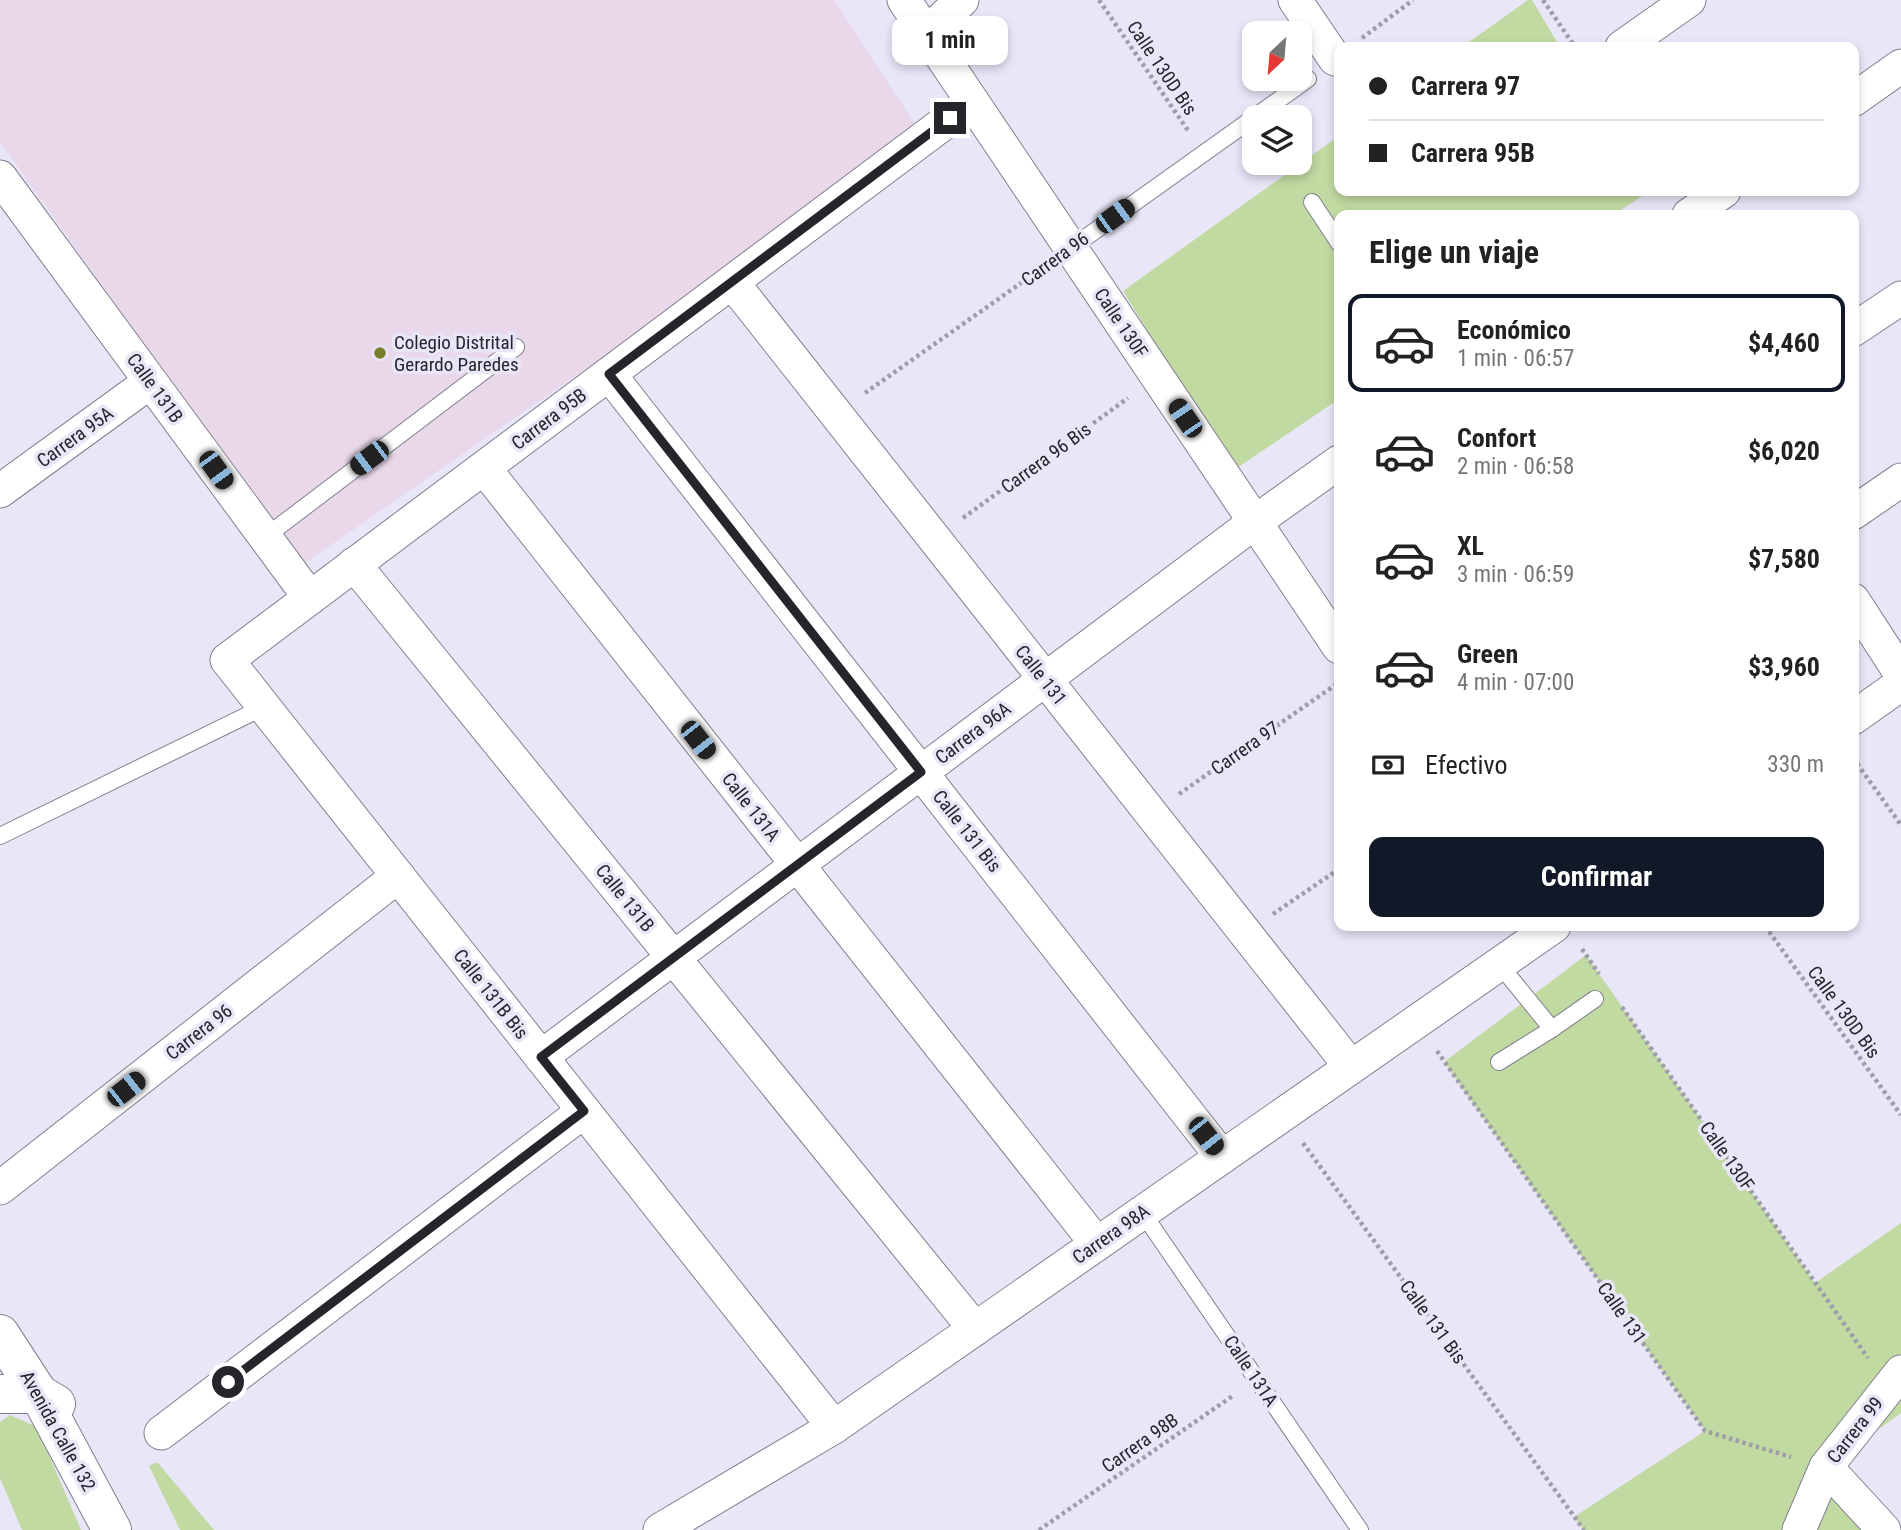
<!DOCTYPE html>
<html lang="es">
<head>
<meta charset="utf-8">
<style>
  body { margin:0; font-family:"Roboto Condensed",sans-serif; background:#f6f6f6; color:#222; height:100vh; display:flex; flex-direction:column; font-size:26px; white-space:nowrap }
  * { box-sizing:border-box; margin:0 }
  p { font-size:23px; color:#767676 }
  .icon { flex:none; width:38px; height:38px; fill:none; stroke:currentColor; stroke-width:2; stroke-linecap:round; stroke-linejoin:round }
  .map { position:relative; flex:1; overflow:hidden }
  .details { position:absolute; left:1334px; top:210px; width:525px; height:721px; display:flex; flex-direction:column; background:#fff; border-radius:14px; box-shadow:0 4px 10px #0003 }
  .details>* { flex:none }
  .guide { position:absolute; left:1334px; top:42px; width:525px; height:154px; border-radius:14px; box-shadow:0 4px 10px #0003; display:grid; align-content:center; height:154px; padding:0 35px; background:#fff }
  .needle { width:46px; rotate:206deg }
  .buttons { position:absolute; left:1242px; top:21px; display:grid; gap:14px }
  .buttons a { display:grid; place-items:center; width:70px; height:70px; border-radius:14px; background:#fff; box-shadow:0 4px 10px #0003; font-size:35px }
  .end { position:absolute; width:32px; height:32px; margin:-16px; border:9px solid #25252b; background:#fff; box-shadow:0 0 0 4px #fff }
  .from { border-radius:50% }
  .bubble { position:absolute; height:49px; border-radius:14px; background:#fff; box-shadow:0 4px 10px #0003; font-size:23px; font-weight:700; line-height:49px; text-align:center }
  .car { position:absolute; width:21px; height:42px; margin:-21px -10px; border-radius:9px; box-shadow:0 0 5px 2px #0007; background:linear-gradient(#222 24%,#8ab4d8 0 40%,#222 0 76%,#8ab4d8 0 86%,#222 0) }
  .guide b { display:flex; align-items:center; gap:24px; height:66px; font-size:26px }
  .guide b+b { border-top:2px solid #e0e0e0 }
  .guide i { width:18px; height:18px; background:#222 }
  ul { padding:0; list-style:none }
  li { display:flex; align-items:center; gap:21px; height:98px; margin:0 14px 10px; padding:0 21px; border:4px solid transparent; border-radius:14px }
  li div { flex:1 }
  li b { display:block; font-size:26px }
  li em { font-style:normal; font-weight:700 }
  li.selected { border-color:#111827 }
  li>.icon { width:63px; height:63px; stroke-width:1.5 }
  h2 { padding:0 35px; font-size:32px; line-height:84px }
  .pay { display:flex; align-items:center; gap:18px; height:77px; padding:0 35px; font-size:26px }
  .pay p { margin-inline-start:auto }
  .cta { display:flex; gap:14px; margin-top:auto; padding:14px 35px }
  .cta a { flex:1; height:80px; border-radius:14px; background:#111827; color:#fff; font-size:28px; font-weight:700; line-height:80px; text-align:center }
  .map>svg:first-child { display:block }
  .education { fill:#e9d8ea }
  .green { fill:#c0daa1 }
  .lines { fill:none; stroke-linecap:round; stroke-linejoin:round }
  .service-casing { stroke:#817f8f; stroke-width:18 }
  .minor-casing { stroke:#817f8f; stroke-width:35 }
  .primary-casing { stroke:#817f8f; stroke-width:40 }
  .path { stroke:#9f9daa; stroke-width:4.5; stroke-dasharray:3.5 3.5; stroke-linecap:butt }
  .service { stroke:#fff; stroke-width:16 }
  .minor { stroke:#fff; stroke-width:33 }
  .primary { stroke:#fff; stroke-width:38 }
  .route { stroke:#25252b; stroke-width:9 }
  .poi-dot { fill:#77812d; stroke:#e8e6f7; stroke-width:2.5 }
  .labels { text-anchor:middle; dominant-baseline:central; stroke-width:7; stroke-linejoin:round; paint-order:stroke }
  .street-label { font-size:19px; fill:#25252b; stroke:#e8e6f7 }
  .poi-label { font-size:19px; fill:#25252b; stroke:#e8e6f7; text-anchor:start }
</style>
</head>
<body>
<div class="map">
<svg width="1901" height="1530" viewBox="0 0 1901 1530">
  <rect width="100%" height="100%" fill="#e8e6f7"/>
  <!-- education -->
  <polygon class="education" points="0,0 834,0 923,136 302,565 0,142"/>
  <!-- green -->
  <g class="green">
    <polygon points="1528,0 1532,0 1560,47 1462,47"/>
    <polygon points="1339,136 1339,191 1647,193 1613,215 1339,215 1339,399 1234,470 1123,291"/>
    <polygon points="1586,955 1815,1283 1901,1223 1901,1413 1826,1467 1879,1530 1584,1530 1574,1517 1705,1431 1444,1062"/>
    <polygon points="10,1415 37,1427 81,1530 22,1530 0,1478 0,1422"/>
    <polygon points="157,1462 214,1530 180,1530 149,1466"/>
  </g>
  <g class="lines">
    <defs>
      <g id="service">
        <polyline points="1312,202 1339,243"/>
        <polyline points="1071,248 1308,79"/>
        <polyline points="265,537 516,347"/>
        <polyline points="0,836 264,707"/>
        <polyline points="1552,1029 1595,999"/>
        <polyline points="1499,1062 1552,1029 1499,964"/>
        <polyline points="1142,1212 1360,1530"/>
      </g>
      <g id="minor">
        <polyline points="904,0 1339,647"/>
        <polyline points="1295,0 1335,59"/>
        <polyline points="927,33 962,0"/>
        <polyline points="1622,47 1689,0"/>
        <polyline points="1853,100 1901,66"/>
        <polyline points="0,177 310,598"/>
        <polyline points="1689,215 1724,191"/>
        <polyline points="732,282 1351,1067"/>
        <polyline points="1853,330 1901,298"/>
        <polyline points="609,374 1222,1157"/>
        <polyline points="484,468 1097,1244"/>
        <polyline points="0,491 150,382"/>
        <polyline points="1853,513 1901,480"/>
        <polyline points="354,564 975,1329"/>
        <polyline points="1853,600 1901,674"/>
        <polyline points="1853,718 1901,684"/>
        <polyline points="541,1057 1255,522 1339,462"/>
        <polyline points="0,1188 398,876"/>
        <polyline points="834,1427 227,660 972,102"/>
        <polyline points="161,1433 584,1111"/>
        <polyline points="1826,1467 1884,1530"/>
        <polyline points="660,1530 834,1427 1554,926"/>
        <polyline points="1799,1530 1826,1467 1901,1372"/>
      </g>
      <g id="primary">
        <polyline points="0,1334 39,1394 112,1530"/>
        <polyline points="0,1394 39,1394 56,1404"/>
      </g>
    </defs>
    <!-- service casing -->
    <use href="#service" class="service-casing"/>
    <!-- minor casing -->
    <use href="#minor" class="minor-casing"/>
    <!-- primary casing -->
    <use href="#primary" class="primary-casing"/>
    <!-- path -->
    <g class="path">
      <polyline points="1099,0 1189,132"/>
      <polyline points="1543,0 1575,47"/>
      <polyline points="1362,38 1413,0"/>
      <polyline points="865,393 1041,269"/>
      <polyline points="963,518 1128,398"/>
      <polyline points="1853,758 1901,825"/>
      <polyline points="1179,794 1338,683"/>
      <polyline points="1273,914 1339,869"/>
      <polyline points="1765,926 1901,1115"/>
      <polyline points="1582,949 1599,974"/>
      <polyline points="1622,1007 1868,1358"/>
      <polyline points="1437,1051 1705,1431 1791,1457"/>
      <polyline points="1303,1143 1584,1530"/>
      <polyline points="1039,1530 1234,1395"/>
    </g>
    <!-- service -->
    <use href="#service" class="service"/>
    <!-- minor -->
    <use href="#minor" class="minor"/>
    <!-- primary -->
    <use href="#primary" class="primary"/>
  </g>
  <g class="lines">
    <!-- route -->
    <polyline class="route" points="228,1382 584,1111 541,1057 921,772 609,374 950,118"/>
  </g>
  <!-- markers -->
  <circle class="poi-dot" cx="380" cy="353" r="7"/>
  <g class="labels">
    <!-- street labels -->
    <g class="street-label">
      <text transform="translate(1162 68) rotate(56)">Calle 130D Bis</text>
      <text transform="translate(1055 259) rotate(-36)">Carrera 96</text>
      <text transform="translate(1121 323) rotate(56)">Calle 130F</text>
      <text transform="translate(155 388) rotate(54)">Calle 131B</text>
      <text transform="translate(549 419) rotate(-37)">Carrera 95B</text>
      <text transform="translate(75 437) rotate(-36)">Carrera 95A</text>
      <text transform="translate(1046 458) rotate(-36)">Carrera 96 Bis</text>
      <text transform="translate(1041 675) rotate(52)">Calle 131</text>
      <text transform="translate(973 733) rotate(-37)">Carrera 96A</text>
      <text transform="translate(1245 748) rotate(-35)">Carrera 97</text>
      <text transform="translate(751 807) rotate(52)">Calle 131A</text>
      <text transform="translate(967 831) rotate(52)">Calle 131 Bis</text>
      <text transform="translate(625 898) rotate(51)">Calle 131B</text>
      <text transform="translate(491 994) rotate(52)">Calle 131B Bis</text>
      <text transform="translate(1844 1012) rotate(54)">Calle 130D Bis</text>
      <text transform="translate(199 1032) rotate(-38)">Carrera 96</text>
      <text transform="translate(1727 1156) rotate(55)">Calle 130F</text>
      <text transform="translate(1111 1234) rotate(-35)">Carrera 98A</text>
      <text transform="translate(1622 1313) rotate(55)">Calle 131</text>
      <text transform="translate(1433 1322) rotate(54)">Calle 131 Bis</text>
      <text transform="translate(1251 1371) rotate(56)">Calle 131A</text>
      <text transform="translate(1855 1430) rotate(-52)">Carrera 99</text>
      <text transform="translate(58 1431) rotate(61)">Avenida Calle 132</text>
      <text transform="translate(1140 1443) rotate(-35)">Carrera 98B</text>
    </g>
    <!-- poi labels -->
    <g class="poi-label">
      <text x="394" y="342">Colegio Distrital<tspan x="394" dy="22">Gerardo Paredes</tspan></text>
    </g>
  </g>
</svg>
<div class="buttons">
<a><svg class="needle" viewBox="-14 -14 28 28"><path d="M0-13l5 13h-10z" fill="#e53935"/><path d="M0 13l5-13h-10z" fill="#767676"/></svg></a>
<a><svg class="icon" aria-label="layers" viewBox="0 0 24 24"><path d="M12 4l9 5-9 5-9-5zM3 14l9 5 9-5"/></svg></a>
</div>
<i class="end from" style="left:228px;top:1382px"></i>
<i class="end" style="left:950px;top:118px"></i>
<div class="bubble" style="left:892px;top:16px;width:116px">1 min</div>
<i class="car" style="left:1115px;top:216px;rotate:54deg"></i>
<i class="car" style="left:1185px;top:418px;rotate:326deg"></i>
<i class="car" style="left:369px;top:458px;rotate:233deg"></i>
<i class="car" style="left:216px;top:470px;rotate:144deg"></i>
<i class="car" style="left:698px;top:740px;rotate:142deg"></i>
<i class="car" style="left:126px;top:1089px;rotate:52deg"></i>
<i class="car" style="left:1206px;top:1136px;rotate:142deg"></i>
<div class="guide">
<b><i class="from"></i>Carrera 97</b>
<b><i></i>Carrera 95B</b>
</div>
<section class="details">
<h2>Elige un viaje</h2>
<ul>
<li class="selected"><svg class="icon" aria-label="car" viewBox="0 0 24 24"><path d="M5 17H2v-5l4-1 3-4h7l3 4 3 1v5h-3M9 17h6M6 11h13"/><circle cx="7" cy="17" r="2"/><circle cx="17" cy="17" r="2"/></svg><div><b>Económico</b><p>1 min · 06:57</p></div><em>$4,460</em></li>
<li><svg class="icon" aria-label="car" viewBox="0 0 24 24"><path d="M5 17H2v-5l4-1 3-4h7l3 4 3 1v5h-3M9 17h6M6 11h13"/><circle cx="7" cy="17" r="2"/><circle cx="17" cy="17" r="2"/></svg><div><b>Confort</b><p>2 min · 06:58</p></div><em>$6,020</em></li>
<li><svg class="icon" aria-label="car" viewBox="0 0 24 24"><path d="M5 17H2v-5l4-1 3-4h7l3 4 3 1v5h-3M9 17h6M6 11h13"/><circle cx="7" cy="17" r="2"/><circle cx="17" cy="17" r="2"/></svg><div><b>XL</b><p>3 min · 06:59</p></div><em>$7,580</em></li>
<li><svg class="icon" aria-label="car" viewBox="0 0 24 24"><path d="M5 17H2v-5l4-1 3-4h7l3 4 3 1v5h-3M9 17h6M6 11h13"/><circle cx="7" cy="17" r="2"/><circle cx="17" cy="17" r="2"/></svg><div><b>Green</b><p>4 min · 07:00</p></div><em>$3,960</em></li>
</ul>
<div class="pay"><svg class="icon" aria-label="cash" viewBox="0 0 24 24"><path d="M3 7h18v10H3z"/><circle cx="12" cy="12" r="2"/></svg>Efectivo<p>330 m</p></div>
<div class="cta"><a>Confirmar</a></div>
</section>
</div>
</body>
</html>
